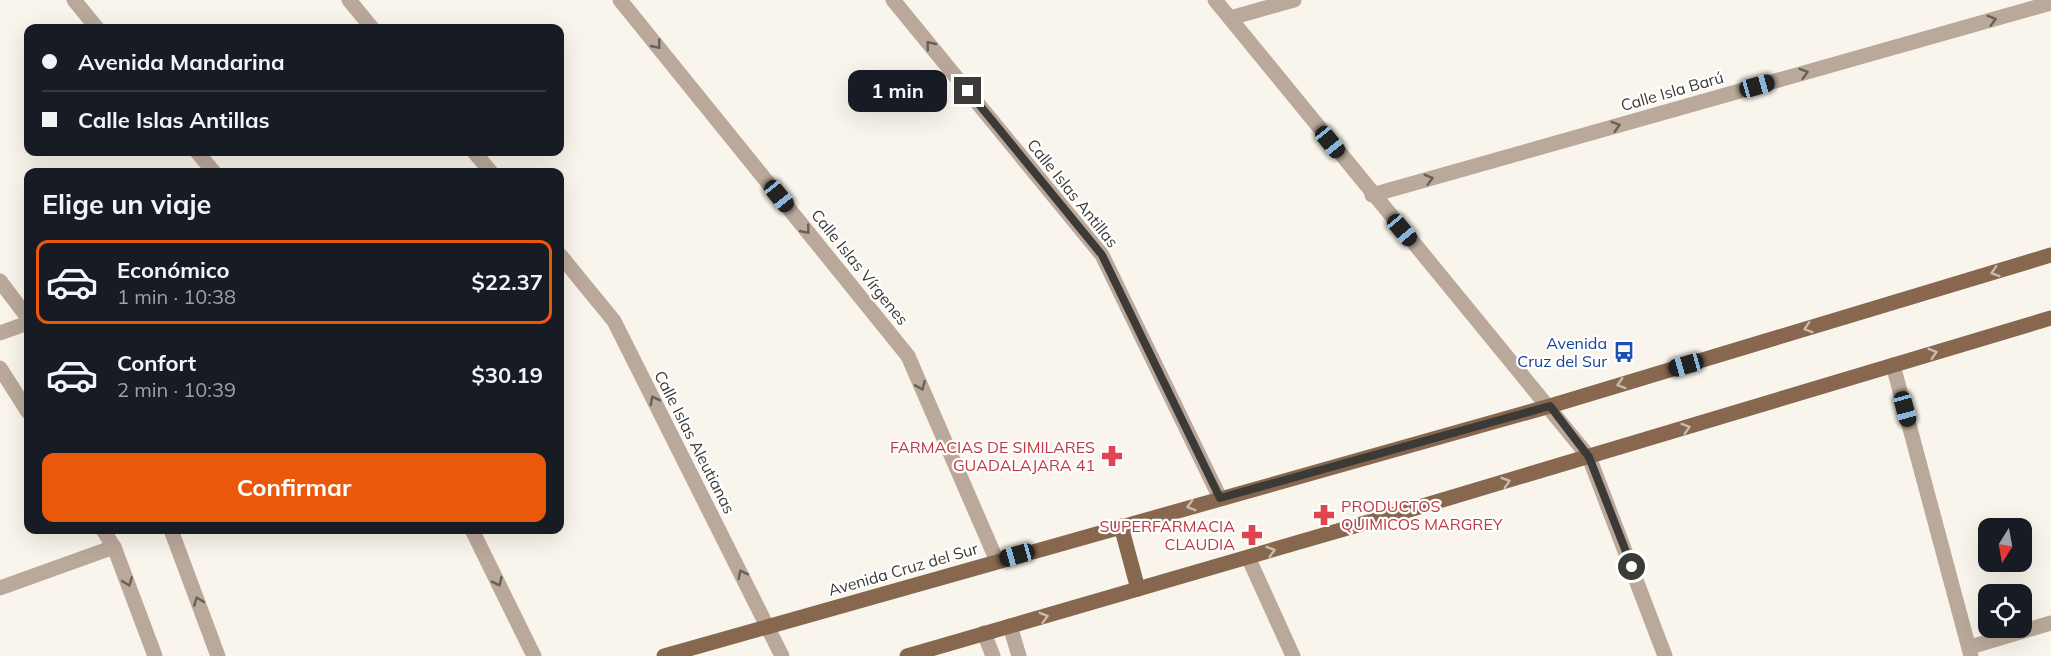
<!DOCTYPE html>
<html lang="es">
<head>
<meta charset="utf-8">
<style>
  body { margin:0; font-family:Mulish,sans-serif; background:#20242c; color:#f1f3f6; height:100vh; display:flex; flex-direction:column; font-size:22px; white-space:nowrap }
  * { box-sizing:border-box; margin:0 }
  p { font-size:20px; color:#9ea1a6 }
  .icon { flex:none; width:33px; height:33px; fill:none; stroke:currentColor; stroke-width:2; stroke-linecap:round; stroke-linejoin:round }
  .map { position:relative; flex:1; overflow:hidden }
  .sheet { position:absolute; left:24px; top:168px; width:540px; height:366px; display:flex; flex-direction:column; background:#171b24; border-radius:12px; box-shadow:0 6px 24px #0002 }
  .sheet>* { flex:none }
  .top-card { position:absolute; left:24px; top:24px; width:540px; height:132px; border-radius:12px; box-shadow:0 6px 24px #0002; display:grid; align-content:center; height:132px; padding:0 18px; background:#171b24 }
  .needle { width:39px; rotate:191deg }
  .tools { position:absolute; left:1978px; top:518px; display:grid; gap:12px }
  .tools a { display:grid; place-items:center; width:54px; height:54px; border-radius:12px; background:#171b24; box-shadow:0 6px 24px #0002; font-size:30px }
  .end { position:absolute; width:27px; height:27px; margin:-14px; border:8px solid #3b3a36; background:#fff; box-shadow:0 0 0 3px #fff }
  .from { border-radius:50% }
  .bubble { position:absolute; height:42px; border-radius:12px; background:#171b24; box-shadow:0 6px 24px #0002; font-size:20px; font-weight:700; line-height:42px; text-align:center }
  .car { position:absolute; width:18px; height:36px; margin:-18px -9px; border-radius:8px; box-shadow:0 0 4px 2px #0007; background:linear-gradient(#222 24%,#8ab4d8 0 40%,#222 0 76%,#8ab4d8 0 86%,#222 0) }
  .top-card b { display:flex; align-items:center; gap:21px; height:57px; font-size:22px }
  .top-card b+b { border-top:2px solid #363941 }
  .top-card i { width:15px; height:15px; background:#f1f3f6 }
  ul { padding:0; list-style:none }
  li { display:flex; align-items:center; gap:18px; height:84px; margin:0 12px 9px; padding:0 6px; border:3px solid transparent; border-radius:12px }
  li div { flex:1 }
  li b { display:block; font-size:22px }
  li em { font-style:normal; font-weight:700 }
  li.on { border-color:#ea580c }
  li>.icon { width:54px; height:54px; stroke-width:1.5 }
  h2 { padding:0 18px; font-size:27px; line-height:72px }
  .primary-button { display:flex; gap:12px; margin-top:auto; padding:12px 18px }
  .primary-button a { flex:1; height:69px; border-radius:12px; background:#ea580c; color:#fff; font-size:24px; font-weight:700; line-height:69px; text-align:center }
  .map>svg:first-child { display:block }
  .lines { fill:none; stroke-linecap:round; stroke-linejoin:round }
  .minor { stroke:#baa89a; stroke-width:15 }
  .major { stroke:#87674e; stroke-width:15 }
  .oneway { stroke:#676059 }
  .oneway2 { stroke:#c9bbaf }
  .route { stroke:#3b3a36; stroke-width:8 }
  .labels { text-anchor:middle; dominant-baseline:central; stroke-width:4.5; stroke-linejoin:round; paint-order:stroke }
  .street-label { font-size:16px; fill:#3b3a36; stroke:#fff }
  .transit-label { font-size:16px; fill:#164399; stroke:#fff; text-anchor:end }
  .health-label { font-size:16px; fill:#be3a42; stroke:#fff; text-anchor:end }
</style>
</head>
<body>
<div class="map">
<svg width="2051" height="656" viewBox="0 0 2051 656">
  <rect width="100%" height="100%" fill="#f9f5ec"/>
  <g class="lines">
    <!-- minor -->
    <g class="minor">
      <polyline points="74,0 97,28"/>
      <polyline points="349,0 372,28"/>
      <polyline points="620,0 908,356 997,561"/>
      <polyline points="893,0 1102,255 1220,498"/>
      <polyline points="1215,0 1589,457 1665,656"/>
      <polyline points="1230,18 1294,0"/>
      <polyline points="197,152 214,172"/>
      <polyline points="474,152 491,172"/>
      <polyline points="1372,195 2051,3"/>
      <polyline points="560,255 614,321 782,656"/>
      <polyline points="0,281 28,318"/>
      <polyline points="0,333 28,323"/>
      <polyline points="1893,365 1971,656"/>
      <polyline points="0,368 28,412"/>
      <polyline points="103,530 114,547 155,656"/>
      <polyline points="171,530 218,656"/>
      <polyline points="472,530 534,656"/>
      <polyline points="1248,557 1293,656"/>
      <polyline points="0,588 114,547"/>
      <polyline points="1010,626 1019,656"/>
      <polyline points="984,633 993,656"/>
      <polyline points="1970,647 2051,623"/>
    </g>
    <!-- major -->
    <g class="major">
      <polyline points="1121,526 1138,589"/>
      <polyline points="664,656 1550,406 2051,255"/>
      <polyline points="907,656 1389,516 2051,318"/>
    </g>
  </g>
  <!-- one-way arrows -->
  <defs><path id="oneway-chevron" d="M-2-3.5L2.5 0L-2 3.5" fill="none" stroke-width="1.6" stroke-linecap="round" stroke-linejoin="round" transform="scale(1.5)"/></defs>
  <g class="oneway">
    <use href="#oneway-chevron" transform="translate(1992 20) rotate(-16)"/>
    <use href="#oneway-chevron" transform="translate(657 45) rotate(51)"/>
    <use href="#oneway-chevron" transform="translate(930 45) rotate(-129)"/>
    <use href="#oneway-chevron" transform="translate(1804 73) rotate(-16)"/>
    <use href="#oneway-chevron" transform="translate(1616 126) rotate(-16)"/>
    <use href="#oneway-chevron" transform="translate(1429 179) rotate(-16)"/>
    <use href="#oneway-chevron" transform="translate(806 230) rotate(51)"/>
    <use href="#oneway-chevron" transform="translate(921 386) rotate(67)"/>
    <use href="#oneway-chevron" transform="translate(654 400) rotate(-117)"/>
    <use href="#oneway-chevron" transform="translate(742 574) rotate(-117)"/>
    <use href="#oneway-chevron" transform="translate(128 582) rotate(69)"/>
    <use href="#oneway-chevron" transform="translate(498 582) rotate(64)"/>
    <use href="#oneway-chevron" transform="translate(198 601) rotate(-111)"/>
  </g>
  <g class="oneway2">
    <use href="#oneway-chevron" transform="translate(1995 272) rotate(163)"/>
    <use href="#oneway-chevron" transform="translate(1808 328) rotate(163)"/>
    <use href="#oneway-chevron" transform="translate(1933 353) rotate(-17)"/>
    <use href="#oneway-chevron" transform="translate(1621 384) rotate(163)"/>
    <use href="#oneway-chevron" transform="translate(1686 428) rotate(-17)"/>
    <use href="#oneway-chevron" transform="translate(1506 482) rotate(-17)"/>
    <use href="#oneway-chevron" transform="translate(1191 506) rotate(164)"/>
    <use href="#oneway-chevron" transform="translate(1271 551) rotate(-16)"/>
    <use href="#oneway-chevron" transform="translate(1044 617) rotate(-16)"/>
  </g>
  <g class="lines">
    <!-- route -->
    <polyline class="route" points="968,91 1102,255 1220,498 1550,406 1589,457 1632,567"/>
  </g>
  <!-- icons -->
  <defs>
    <symbol id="bus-bare" viewBox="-9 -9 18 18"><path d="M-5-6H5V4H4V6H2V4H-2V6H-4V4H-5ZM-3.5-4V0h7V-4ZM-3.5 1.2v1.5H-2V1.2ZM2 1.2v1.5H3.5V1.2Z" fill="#1a4fb4" stroke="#fff" stroke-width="2.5" paint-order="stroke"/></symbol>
    <symbol id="pharmacy-bare" viewBox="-9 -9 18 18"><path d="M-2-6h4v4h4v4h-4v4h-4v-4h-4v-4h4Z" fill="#e0444e" stroke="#fff" stroke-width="2.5" paint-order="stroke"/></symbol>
  </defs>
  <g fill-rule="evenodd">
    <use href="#bus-bare" x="1609" y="337" width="30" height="30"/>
    <use href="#pharmacy-bare" x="1097" y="441" width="30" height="30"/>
    <use href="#pharmacy-bare" x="1309" y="500" width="30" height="30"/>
    <use href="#pharmacy-bare" x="1237" y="520" width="30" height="30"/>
  </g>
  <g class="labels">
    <!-- street labels -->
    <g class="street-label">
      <text transform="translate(1672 91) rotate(-16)">Calle Isla Barú</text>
      <text transform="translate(1073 193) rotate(51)">Calle Islas Antillas</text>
      <text transform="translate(860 267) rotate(51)">Calle Islas Vírgenes</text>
      <text transform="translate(695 442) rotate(63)">Calle Islas Aleutianas</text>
      <text transform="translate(903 569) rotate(-16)">Avenida Cruz del Sur</text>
    </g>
    <!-- transit labels -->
    <g class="transit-label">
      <text x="1607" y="343">Avenida<tspan x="1607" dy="18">Cruz del Sur</tspan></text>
    </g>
    <!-- health labels -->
    <g class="health-label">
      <text x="1095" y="447">FARMACIAS DE SIMILARES<tspan x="1095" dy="18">GUADALAJARA 41</tspan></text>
      <text x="1341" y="506" text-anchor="start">PRODUCTOS<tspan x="1341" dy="18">QUIMICOS MARGREY</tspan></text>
      <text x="1235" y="526">SUPERFARMACIA<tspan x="1235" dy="18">CLAUDIA</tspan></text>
    </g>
  </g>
</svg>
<div class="tools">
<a><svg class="needle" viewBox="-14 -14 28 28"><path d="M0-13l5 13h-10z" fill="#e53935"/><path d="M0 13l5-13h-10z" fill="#9ea1a6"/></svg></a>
<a><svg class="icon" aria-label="locate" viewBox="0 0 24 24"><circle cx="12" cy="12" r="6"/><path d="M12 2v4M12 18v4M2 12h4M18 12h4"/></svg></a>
</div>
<i class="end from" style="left:1632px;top:567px"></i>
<i class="end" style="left:968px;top:91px"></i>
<div class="bubble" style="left:848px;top:70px;width:99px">1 min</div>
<i class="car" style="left:1757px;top:86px;rotate:74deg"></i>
<i class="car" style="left:1330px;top:142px;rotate:141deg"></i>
<i class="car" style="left:779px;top:196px;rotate:141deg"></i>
<i class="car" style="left:1402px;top:230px;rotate:140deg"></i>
<i class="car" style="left:1686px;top:365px;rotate:254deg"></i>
<i class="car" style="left:1905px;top:409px;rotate:165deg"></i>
<i class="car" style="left:1017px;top:555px;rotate:254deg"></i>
<div class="top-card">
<b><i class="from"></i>Avenida Mandarina</b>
<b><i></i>Calle Islas Antillas</b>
</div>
<section class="sheet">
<h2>Elige un viaje</h2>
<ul>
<li class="on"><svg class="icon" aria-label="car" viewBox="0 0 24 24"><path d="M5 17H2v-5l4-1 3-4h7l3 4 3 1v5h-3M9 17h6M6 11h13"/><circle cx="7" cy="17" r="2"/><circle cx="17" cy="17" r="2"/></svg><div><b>Económico</b><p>1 min · 10:38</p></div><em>$22.37</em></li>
<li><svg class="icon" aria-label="car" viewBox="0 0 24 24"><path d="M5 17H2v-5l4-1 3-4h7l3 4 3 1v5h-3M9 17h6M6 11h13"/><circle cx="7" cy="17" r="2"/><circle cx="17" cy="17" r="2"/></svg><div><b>Confort</b><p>2 min · 10:39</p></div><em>$30.19</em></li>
</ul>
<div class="primary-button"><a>Confirmar</a></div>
</section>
</div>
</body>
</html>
